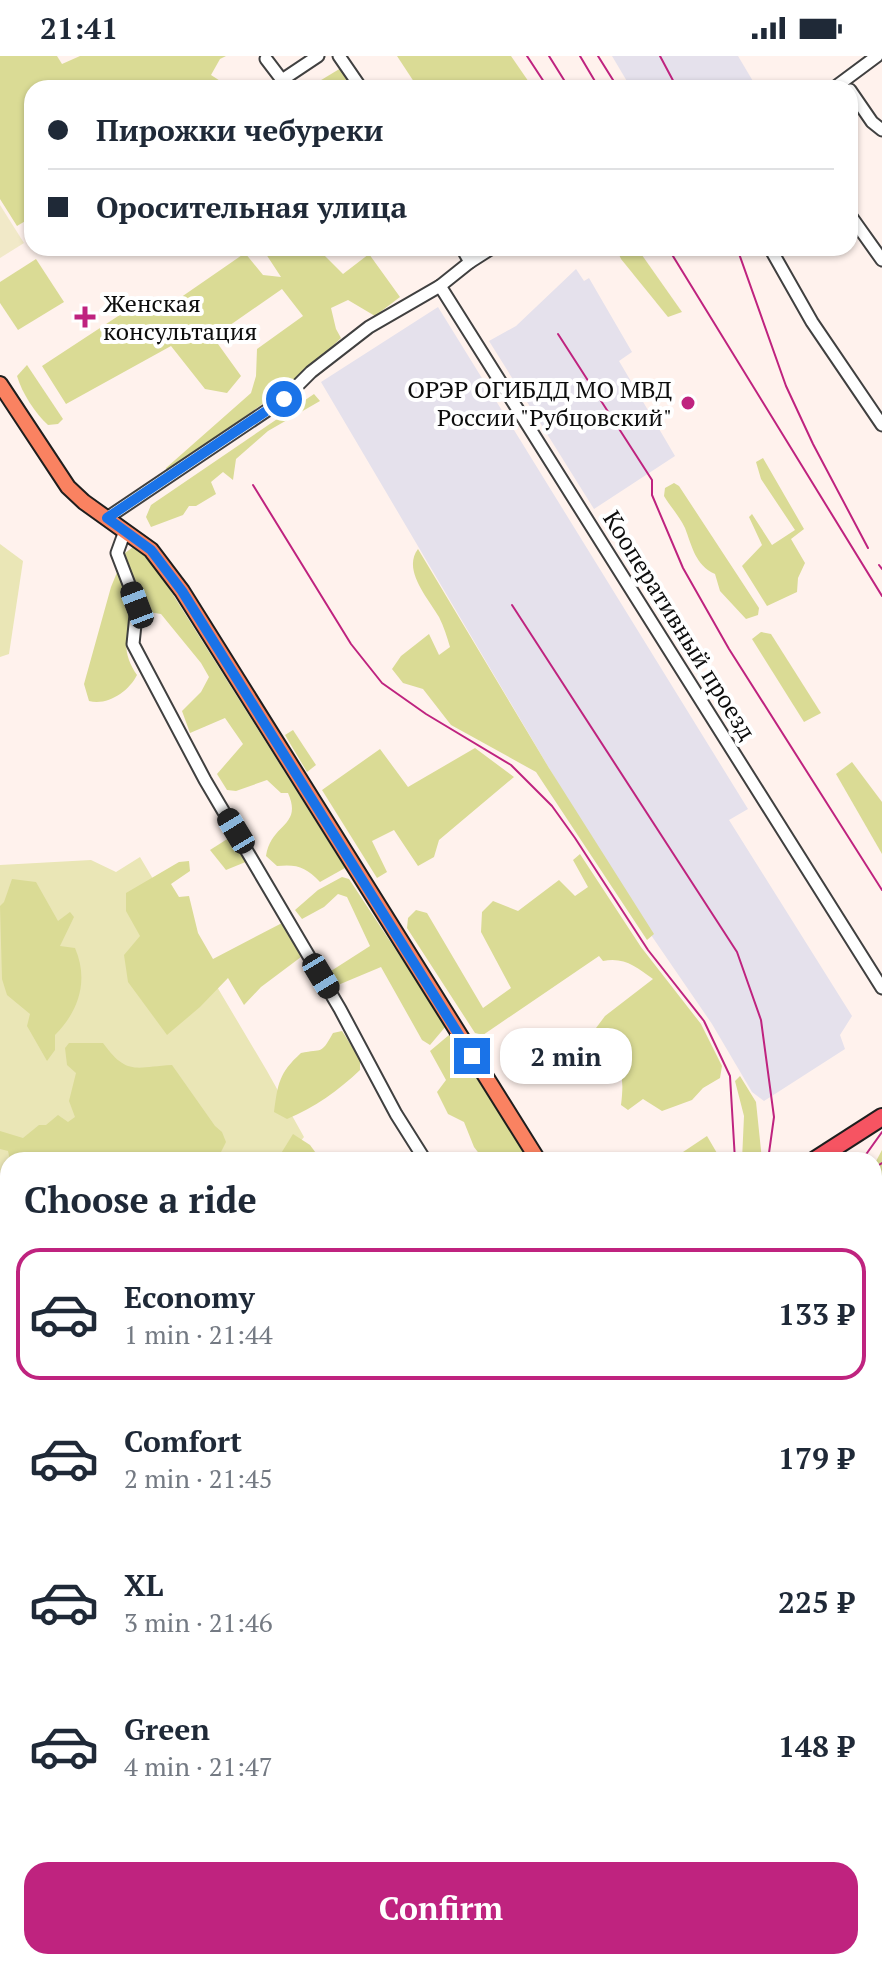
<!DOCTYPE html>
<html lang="en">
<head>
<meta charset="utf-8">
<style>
  body { margin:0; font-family:"PT Serif",serif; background:#f2f2f3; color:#1f2937; height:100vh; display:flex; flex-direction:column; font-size:30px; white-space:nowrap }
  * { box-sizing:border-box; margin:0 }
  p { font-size:26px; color:#747a83 }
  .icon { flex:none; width:44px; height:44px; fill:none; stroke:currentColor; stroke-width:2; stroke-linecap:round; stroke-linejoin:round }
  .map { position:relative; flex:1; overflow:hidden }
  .details { position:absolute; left:0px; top:1096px; width:882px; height:818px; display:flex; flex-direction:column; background:#fff; border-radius:24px 24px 0 0; box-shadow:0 2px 6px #0004 }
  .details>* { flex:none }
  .guide { position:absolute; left:24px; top:24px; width:834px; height:176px; border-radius:24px; box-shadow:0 2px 6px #0004; display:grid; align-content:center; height:176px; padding:0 24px; background:#fff }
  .end { position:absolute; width:36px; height:36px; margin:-18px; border:10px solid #1a73e8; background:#fff; box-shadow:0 0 0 4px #fff }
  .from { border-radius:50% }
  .bubble { position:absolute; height:56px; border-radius:24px; background:#fff; box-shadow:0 2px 6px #0004; font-size:26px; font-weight:700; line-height:56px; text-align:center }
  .car { position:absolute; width:24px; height:48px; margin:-24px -12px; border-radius:10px; box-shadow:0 0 6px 2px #0007; background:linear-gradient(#222 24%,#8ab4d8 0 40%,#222 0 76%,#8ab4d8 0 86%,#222 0) }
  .guide b { display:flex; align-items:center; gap:28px; height:76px; font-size:30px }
  .guide b+b { border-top:2px solid #e0e1e3 }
  .guide i { width:20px; height:20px; background:#1f2937 }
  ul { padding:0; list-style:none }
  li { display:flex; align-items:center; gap:24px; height:132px; margin:0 16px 12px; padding:0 8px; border:4px solid transparent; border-radius:24px }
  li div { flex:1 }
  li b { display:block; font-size:30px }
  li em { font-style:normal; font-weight:700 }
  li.active { border-color:#bf237f }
  li>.icon { width:72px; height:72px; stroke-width:1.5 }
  h2 { padding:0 24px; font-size:36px; line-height:96px }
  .action { display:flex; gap:16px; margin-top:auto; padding:16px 24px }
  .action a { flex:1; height:92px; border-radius:24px; background:#bf237f; color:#fff; font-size:32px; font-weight:700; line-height:92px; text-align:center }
  .status { display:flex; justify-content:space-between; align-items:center; height:56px; padding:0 40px; background:#fff; direction:ltr }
  .status svg { height:22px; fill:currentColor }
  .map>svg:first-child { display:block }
  .industrial { fill:#e5e1ec }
  .green { fill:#eae6b6 }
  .forest { fill:#dadb95 }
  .pitch { fill:#f1e9c8 }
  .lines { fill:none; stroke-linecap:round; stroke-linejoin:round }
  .minor-casing { stroke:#404040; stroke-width:15 }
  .major-casing { stroke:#1e1e1e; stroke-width:18 }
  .highway-casing { stroke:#1e1e1e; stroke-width:20 }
  .minor { stroke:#fff; stroke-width:11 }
  .major { stroke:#fa8261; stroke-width:14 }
  .highway { stroke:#f65462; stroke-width:16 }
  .rail { stroke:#bf237f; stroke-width:2 }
  .route { stroke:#1a73e8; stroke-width:10 }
  .poi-dot { fill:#bf237f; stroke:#fff; stroke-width:3 }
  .labels { text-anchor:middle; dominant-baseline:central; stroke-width:8; stroke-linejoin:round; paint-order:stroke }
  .poi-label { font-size:24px; fill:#0d0d0d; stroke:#fff; text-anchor:start }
  .street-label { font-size:24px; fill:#0d0d0d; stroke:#fff }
</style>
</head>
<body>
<div class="status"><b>21:41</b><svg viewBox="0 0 49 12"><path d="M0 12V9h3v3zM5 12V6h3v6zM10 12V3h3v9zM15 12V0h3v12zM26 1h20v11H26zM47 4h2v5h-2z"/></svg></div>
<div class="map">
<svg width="882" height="1913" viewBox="0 0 882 1913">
  <rect width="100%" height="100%" fill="#fff2ed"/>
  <!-- industrial -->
  <g class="industrial">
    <polygon points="612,0 738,0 757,32 631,32"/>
    <polygon points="576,213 584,225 589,222 632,296 619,305 675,400 594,453 489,285 516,270"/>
    <polygon points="438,251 748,753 729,764 852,960 840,979 845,993 764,1045 752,1036 712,968 627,844 321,326"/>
  </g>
  <!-- green -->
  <g class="green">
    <polygon points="0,488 23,505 9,598 0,601"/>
    <polygon points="140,801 267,1015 304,1081 286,1104 97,1104 62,1078 21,1104 8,1104 8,1112 0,1117 0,809 91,804 116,816"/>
    <polygon points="0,1261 8,1288 8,1443 5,1448 8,1518 0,1524"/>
  </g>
  <!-- forest -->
  <g class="forest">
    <polygon points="0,0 57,0 62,8 80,0 226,0 220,3 211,19 231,32 32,32 32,161 17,170 0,143"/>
    <polygon points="397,0 511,0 533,32 418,32"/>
    <polygon points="341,12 355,32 308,32"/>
    <polygon points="262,192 317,192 343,218 369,198 400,241 375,260 348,244 331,252 336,273 341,282 299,322 167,416 166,412 251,337 256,320 257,293 303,260 282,233 213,281 241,320 227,337 205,333 171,290 66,348 42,310 135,249 177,244 245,197 263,219 281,221"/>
    <polygon points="616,192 637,192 682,256 668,261 621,203"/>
    <polygon points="36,203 64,246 18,274 0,247 0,226"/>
    <path d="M27,309L63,363L58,368L48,369C35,357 22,337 17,320Z"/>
    <polygon points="314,338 320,345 268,375 236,403 233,424 223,416 211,426 216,438 196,450 189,450 183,459 151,471 146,461 151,449"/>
    <polygon points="763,402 804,473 791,483 805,507 798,522 797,536 767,550 742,510 762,489 749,461 752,458 772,489 795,474 761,423 756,406"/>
    <path d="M674,427L679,430L759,552L758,559L746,563L720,535L715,518C695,509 692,490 685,472C680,461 670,450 664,440L665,432Z"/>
    <path d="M133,491L139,493L155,510L345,812L320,826C306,811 297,808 277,810L266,800C271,767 303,771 288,737H281L267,724L236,735L227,734L217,718L243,688L225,662L190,677L182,655L201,636L209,621L201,607L161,558L142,555C123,574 121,596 137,619C129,635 108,650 89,645L84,628L111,531L125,497Z"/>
    <path d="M418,493L549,712L654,878L647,884L536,716L451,669L423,633L403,627L392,613L401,600L429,578L439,599L450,591C447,581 444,571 439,561C428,542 402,514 418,493Z"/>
    <polygon points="761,576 771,578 821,657 804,666 752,583"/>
    <polygon points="293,674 316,709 307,716 285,679"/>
    <polygon points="475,692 514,721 439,784 434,801 418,810 394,774 372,785 387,816 377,822 322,734 380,693 408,731"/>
    <polygon points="852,706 882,746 882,798 836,718"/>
    <polygon points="232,780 248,805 226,814 210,794"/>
    <path d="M580,798L641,891L701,968L722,1010L720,1022L703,1032L692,1044L662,1055L643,1043L628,1054L621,1049C626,1010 617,1003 596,972L605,960L653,923C636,911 625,901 603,905L599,900L483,979L475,977L407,872L408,862L416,854L427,857L483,952L511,932L481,876L482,856L493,845L518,855L559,824L575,840L588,831L573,804Z"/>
    <polygon points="189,805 190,815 171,828 179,841 189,840 198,877 213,903 282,867 301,901 261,931 244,949 228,922 200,951 167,979 128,926 124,899 140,880 126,855 126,837 179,806"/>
    <polygon points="342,821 349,823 446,970 430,989 422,984 381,911 338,929 331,915 370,890 347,841 338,838 324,851 302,863 295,854 318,834"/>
    <path d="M12,823L36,826L58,865L70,856L74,861L60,890L75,892C89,924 79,955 55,979V994L47,1005L27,970L30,958L7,939L2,923L0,850L4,846Z"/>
    <path d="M342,975L360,1003V1014C339,1034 314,1052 287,1063L274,1056C278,1027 279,1017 301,997C323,992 320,1000 333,977Z"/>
    <polygon points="449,979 529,1104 484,1104 474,1091 464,1066 448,1058 437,1036 446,1024 430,995"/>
    <path d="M69,987H103C127,1020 135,1011 172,1009L215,1070L222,1076L226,1086L217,1104H69L60,1098L50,1104H10L8,1095L0,1093V1075L23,1082L39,1069H46L58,1059L68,1066L75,1061L69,1045L76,1017L67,1009L65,992Z"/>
    <polygon points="740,1020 756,1046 762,1104 742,1104 744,1060 735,1025"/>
    <polygon points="293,1078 310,1089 321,1104 277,1104"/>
    <polygon points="707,1080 721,1104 671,1104"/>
    <polygon points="882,1094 882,1662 874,1649 874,1109"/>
    <polygon points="358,1906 431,1906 437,1913 361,1913"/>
    <polygon points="690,1906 762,1906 762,1913 680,1913"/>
  </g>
  <!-- pitch -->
  <polygon class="pitch" points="0,149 24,187 0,202"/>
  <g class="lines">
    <defs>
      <g id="minor">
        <polyline points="339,0 361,32"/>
        <polyline points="266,3 282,24 318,0"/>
        <polyline points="834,32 877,0"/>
        <polyline points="850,34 872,66 882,74"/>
        <polyline points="850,159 882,204"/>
        <polyline points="770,192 812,266 882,369"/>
        <polyline points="470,206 492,192"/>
        <polyline points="440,230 882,932"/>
        <polyline points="107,462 284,343 311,316 369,271 440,230 470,206 462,192"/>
        <polyline points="125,475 117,497 137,549 133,588 205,724 340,953 396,1058 425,1104"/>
        <polyline points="0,1637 8,1653"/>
        <polyline points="0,1892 8,1886"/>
        <polyline points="110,1906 115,1913"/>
        <polyline points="271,1906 275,1913"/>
        <polyline points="77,1913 86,1906"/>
      </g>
      <polyline id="major" points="0,328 68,431 84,446 151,494 182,535 538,1104"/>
      <g id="highway">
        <polyline points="815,1104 882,1061"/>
        <polyline points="0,1610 8,1605"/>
      </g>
    </defs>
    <!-- minor casing -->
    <use href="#minor" class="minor-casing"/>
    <!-- major casing -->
    <use href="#major" class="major-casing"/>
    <!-- highway casing -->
    <use href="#highway" class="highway-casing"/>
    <!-- minor -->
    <use href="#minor" class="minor"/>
    <!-- major -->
    <use href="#major" class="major"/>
    <!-- highway -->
    <use href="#highway" class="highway"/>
    <!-- rail -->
    <g class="rail">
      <polyline points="527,0 548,32"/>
      <polyline points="549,0 569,32"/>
      <polyline points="580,0 599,32"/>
      <polyline points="598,0 618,32"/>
      <polyline points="660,0 677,32"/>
      <polyline points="668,192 882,540"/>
      <polyline points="737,192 786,330 813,388 868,492"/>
      <polyline points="558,278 652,424 652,439 683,512 729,593 882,834"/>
      <polyline points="253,429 351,588 382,627 426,658 511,709 552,750 575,782 648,894 704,965 730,1020 735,1104"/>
      <polyline points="879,509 882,513"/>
      <polyline points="512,549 737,896 761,964 774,1061 768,1104"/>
      <polyline points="862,1104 882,1076"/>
      <polyline points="874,1112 882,1107"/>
      <polyline points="0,1619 8,1614"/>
    </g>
  </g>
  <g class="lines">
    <!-- route -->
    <polyline class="route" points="284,343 107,462 151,494 182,535 472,1000"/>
  </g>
  <!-- markers -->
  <g class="poi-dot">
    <path d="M81 249h8v8h8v8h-8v8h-8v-8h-8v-8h8z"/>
    <circle cx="688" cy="347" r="8"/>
  </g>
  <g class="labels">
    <!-- poi labels -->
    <g class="poi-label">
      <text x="103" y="247">Женская<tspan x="103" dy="28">консультация</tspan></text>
      <text x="672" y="333" text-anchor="end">ОРЭР ОГИБДД МО МВД<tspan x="672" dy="28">России "Рубцовский"</tspan></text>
    </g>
    <!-- street labels -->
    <g class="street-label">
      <text transform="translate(680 569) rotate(58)">Кооперативный проезд</text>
    </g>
  </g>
</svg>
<i class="end from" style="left:284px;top:343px"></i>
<i class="end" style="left:472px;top:1000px"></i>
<div class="bubble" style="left:500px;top:972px;width:132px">2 min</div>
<i class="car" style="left:137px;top:549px;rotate:339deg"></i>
<i class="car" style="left:236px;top:775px;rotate:329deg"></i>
<i class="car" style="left:321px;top:920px;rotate:149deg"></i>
<div class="guide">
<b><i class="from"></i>Пирожки чебуреки</b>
<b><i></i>Оросительная улица</b>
</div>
<section class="details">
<h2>Choose a ride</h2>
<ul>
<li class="active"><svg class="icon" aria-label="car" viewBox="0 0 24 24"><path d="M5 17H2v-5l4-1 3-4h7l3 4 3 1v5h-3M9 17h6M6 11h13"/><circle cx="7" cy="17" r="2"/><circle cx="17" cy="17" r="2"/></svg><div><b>Economy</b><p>1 min · 21:44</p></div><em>133 ₽</em></li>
<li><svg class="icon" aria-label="car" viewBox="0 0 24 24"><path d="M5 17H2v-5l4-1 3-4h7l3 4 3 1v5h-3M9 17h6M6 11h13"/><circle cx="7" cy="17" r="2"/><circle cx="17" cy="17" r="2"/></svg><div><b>Comfort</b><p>2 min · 21:45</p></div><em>179 ₽</em></li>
<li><svg class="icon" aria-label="car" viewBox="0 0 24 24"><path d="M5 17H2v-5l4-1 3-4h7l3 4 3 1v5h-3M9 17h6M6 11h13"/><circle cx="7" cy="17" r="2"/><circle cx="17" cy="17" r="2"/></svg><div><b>XL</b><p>3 min · 21:46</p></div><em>225 ₽</em></li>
<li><svg class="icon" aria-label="car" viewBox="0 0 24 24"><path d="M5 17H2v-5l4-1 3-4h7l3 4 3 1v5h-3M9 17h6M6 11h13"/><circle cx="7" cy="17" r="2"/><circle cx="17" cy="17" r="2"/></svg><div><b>Green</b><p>4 min · 21:47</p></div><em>148 ₽</em></li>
</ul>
<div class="action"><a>Confirm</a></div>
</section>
</div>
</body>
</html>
